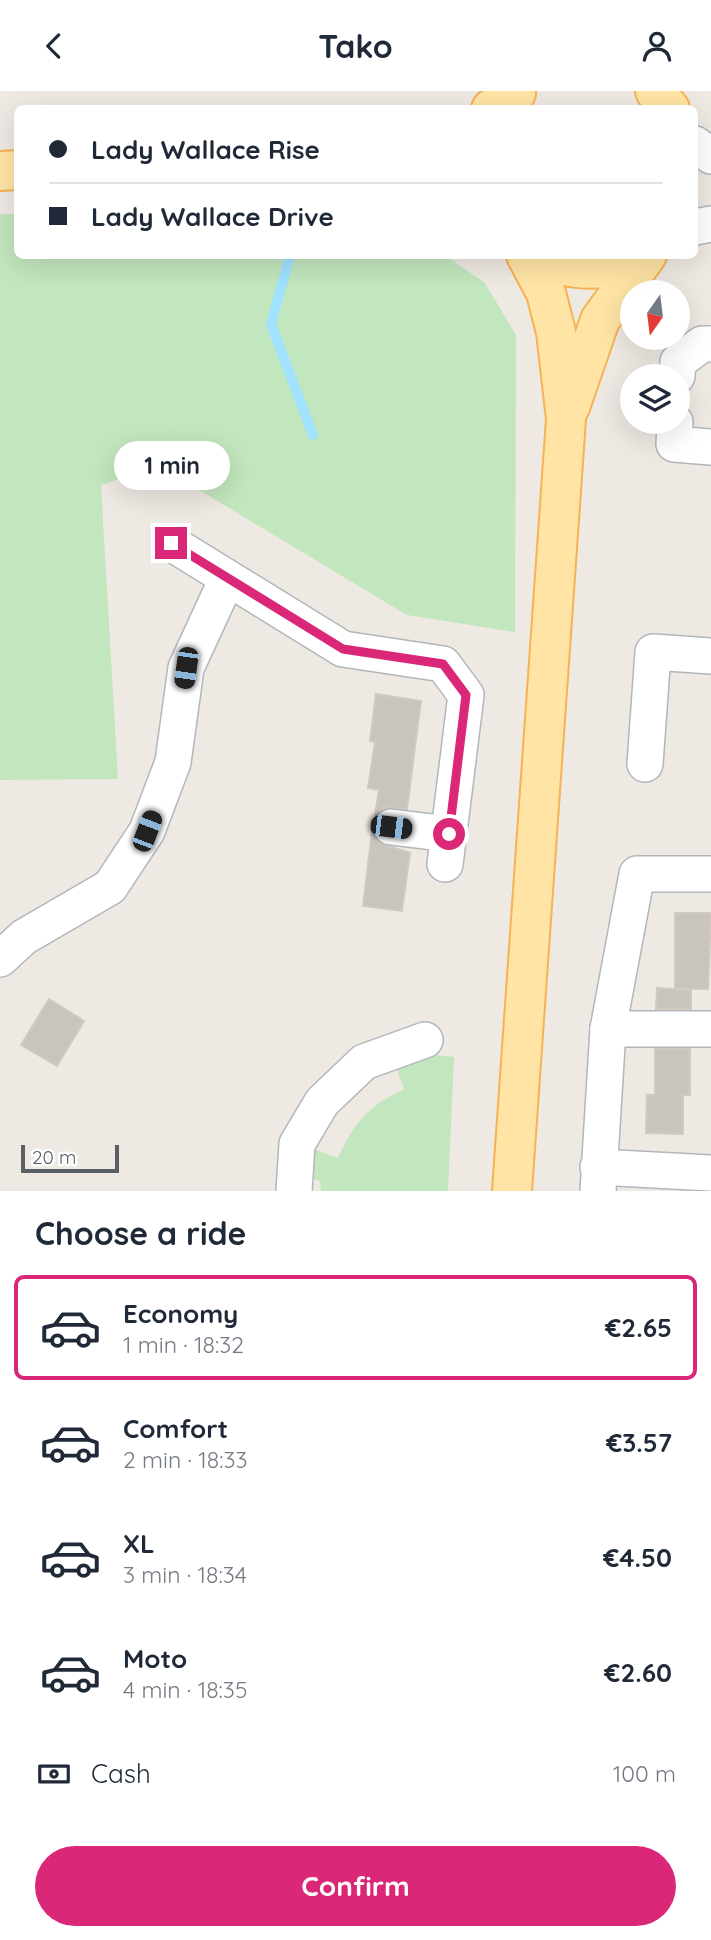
<!DOCTYPE html>
<html lang="en">
<head>
<meta charset="utf-8">
<style>
  body { margin:0; font-family:Quicksand,sans-serif; background:#f6f6f7; color:#1f2937; height:100vh; display:flex; flex-direction:column; font-size:26px; white-space:nowrap }
  * { box-sizing:border-box; margin:0 }
  p { font-size:23px; color:#747a83 }
  .icon { flex:none; width:38px; height:38px; fill:none; stroke:currentColor; stroke-width:2; stroke-linecap:round; stroke-linejoin:round }
  .map { position:relative; height:1100px; overflow:hidden }
  .details { display:flex; flex-direction:column; background:#fff; flex:1 }
  .details>* { flex:none }
  .guide { position:absolute; left:14px; top:14px; width:684px; height:154px; border-radius:10px; box-shadow:0 7px 28px #0002; display:grid; align-content:center; height:154px; padding:0 35px; background:#fff }
  .needle { width:46px; rotate:194deg }
  .tools { position:absolute; left:620px; top:189px; display:grid; gap:14px }
  .tools a { display:grid; place-items:center; width:70px; height:70px; border-radius:50%; background:#fff; box-shadow:0 7px 28px #0002; font-size:35px }
  .scale { position:absolute; left:21px; bottom:18px; width:98px; box-sizing:border-box; padding-left:7px; border:4px solid #5a5f63; border-top:0; font-size:19px; line-height:24px; white-space:nowrap; color:#5a5f63; -webkit-text-stroke:5px #fff; paint-order:stroke }
  .end { position:absolute; width:32px; height:32px; margin:-16px; border:9px solid #db2777; background:#fff; box-shadow:0 0 0 4px #fff }
  .from { border-radius:50% }
  .bubble { position:absolute; height:49px; border-radius:24px; background:#fff; box-shadow:0 7px 28px #0002; font-size:23px; font-weight:700; line-height:49px; text-align:center }
  .car { position:absolute; width:21px; height:42px; margin:-21px -10px; border-radius:9px; box-shadow:0 0 5px 2px #0007; background:linear-gradient(#222 24%,#8ab4d8 0 40%,#222 0 76%,#8ab4d8 0 86%,#222 0) }
  .guide b { display:flex; align-items:center; gap:24px; height:66px; font-size:26px }
  .guide b+b { border-top:2px solid #e0e1e3 }
  .guide i { width:18px; height:18px; background:#1f2937 }
  ul { padding:0; list-style:none }
  li { display:flex; align-items:center; gap:21px; height:105px; margin:0 14px 10px; padding:0 21px; border:4px solid transparent; border-radius:10px }
  li div { flex:1 }
  li b { display:block; font-size:26px }
  li em { font-style:normal; font-weight:700 }
  li.current { border-color:#db2777 }
  li>.icon { width:63px; height:63px; stroke-width:1.5 }
  h2 { padding:0 35px; font-size:32px; line-height:84px }
  .pay { display:flex; align-items:center; gap:18px; height:77px; padding:0 35px; font-size:26px }
  .pay p { margin-inline-start:auto }
  .button { display:flex; gap:14px; margin-top:auto; padding:14px 35px }
  .button a { flex:1; height:80px; border-radius:42px; background:#db2777; color:#fff; font-size:28px; font-weight:700; line-height:80px; text-align:center }
  header { display:flex; justify-content:space-between; align-items:center; height:91px; padding:0 35px; background:#fff; font-size:32px; font-weight:700 }
  .map>svg:first-child { display:block }
  .green { fill:#c2e6bd }
  .lines { fill:none; stroke-linecap:round; stroke-linejoin:round }
  .stream { stroke:#a0e2ff; stroke-width:10 }
  .building { fill:#c8c4be; stroke:#d2cac0; stroke-width:2 }
  .minor-casing { stroke:#b3b6ba; stroke-width:38 }
  .major-casing { stroke:#f6b253; stroke-width:42 }
  .minor { stroke:#fff; stroke-width:35 }
  .major { stroke:#ffe4a5; stroke-width:38 }
  .route { stroke:#db2777; stroke-width:9 }
</style>
</head>
<body>
<header><svg class="icon" aria-label="back" viewBox="0 0 24 24"><path d="M15 5l-7 7 7 7"/></svg>Tako<svg class="icon" aria-label="person" viewBox="0 0 24 24"><circle cx="12" cy="8" r="4"/><path d="M4 21q1-7 8-7t8 7"/></svg></header>
<div class="map">
<svg width="711" height="1100" viewBox="0 0 711 1100">
  <rect width="100%" height="100%" fill="#eee9e2"/>
  <!-- green -->
  <g class="green">
    <polygon points="0,123 17,123 18,164 446,165 485,192 516,244 515,541 407,524 161,376 101,394 118,688 0,689"/>
    <path d="M425,963L454,966L448,1100H321L320,1090L310,1087L314,1058L338,1067C354,1032 368,1015 404,998L396,976Z"/>
  </g>
  <g class="lines">
    <!-- stream -->
    <polyline class="stream" points="290,164 271,233 313,344"/>
  </g>
  <!-- building -->
  <g class="building">
    <polygon points="376,603 421,610 407,718 384,717 375,724 379,699 368,697 375,651 370,650"/>
    <polygon points="372,741 380,752 410,762 402,820 363,815"/>
    <polygon points="675,822 711,822 708,898 675,898"/>
    <polygon points="657,897 691,899 691,918 656,918"/>
    <polygon points="49,908 84,930 57,975 21,954"/>
    <polygon points="655,958 690,958 690,1004 683,1004 683,1043 646,1042 647,1004 655,1004"/>
  </g>
  <g class="lines">
    <defs>
      <g id="minor">
        <polyline points="695,53 711,65"/>
        <polyline points="695,136 711,133"/>
        <polyline points="677,285 678,271 702,253 711,253"/>
        <polyline points="675,331 674,353 711,356"/>
        <polyline points="171,452 343,558 443,573 466,604 445,773"/>
        <polyline points="645,673 653,561 711,565"/>
        <polyline points="391,736 449,743"/>
        <polyline points="0,868 24,846 110,796 147,740 173,671 186,577 227,488"/>
        <polyline points="608,938 711,938"/>
        <polyline points="598,1076 711,1082"/>
        <polyline points="294,1100 297,1053 322,1011 364,971 425,949"/>
        <polyline points="598,1100 608,938 637,783 711,783"/>
      </g>
      <g id="major">
        <polyline points="655,0 670,18"/>
        <polyline points="491,18 516,2"/>
        <polyline points="0,80 18,79"/>
        <path d="M533,164C567,179 605,185 638,164"/>
        <polyline points="570,316 600,229 647,164"/>
        <polyline points="512,1100 566,328 556,241 546,202 526,164"/>
      </g>
    </defs>
    <!-- minor casing -->
    <use href="#minor" class="minor-casing"/>
    <!-- major casing -->
    <use href="#major" class="major-casing"/>
    <!-- minor -->
    <use href="#minor" class="minor"/>
    <!-- major -->
    <use href="#major" class="major"/>
  </g>
  <g class="lines">
    <!-- route -->
    <polyline class="route" points="171,452 343,558 443,573 466,604 449,743"/>
  </g>
</svg>
<div class="tools">
<a><svg class="needle" viewBox="-14 -14 28 28"><path d="M0-13l5 13h-10z" fill="#e53935"/><path d="M0 13l5-13h-10z" fill="#747a83"/></svg></a>
<a><svg class="icon" aria-label="layers" viewBox="0 0 24 24"><path d="M12 4l9 5-9 5-9-5zM3 14l9 5 9-5"/></svg></a>
</div>
<div class="scale">20 m</div>
<i class="end from" style="left:449px;top:743px"></i>
<i class="end" style="left:171px;top:452px"></i>
<div class="bubble" style="left:114px;top:350px;width:116px">1 min</div>
<i class="car" style="left:186px;top:577px;rotate:188deg"></i>
<i class="car" style="left:391px;top:736px;rotate:97deg"></i>
<i class="car" style="left:147px;top:740px;rotate:21deg"></i>
<div class="guide">
<b><i class="from"></i>Lady Wallace Rise</b>
<b><i></i>Lady Wallace Drive</b>
</div>
</div>
<section class="details">
<h2>Choose a ride</h2>
<ul>
<li class="current"><svg class="icon" aria-label="car" viewBox="0 0 24 24"><path d="M5 17H2v-5l4-1 3-4h7l3 4 3 1v5h-3M9 17h6M6 11h13"/><circle cx="7" cy="17" r="2"/><circle cx="17" cy="17" r="2"/></svg><div><b>Economy</b><p>1 min · 18:32</p></div><em>€2.65</em></li>
<li><svg class="icon" aria-label="car" viewBox="0 0 24 24"><path d="M5 17H2v-5l4-1 3-4h7l3 4 3 1v5h-3M9 17h6M6 11h13"/><circle cx="7" cy="17" r="2"/><circle cx="17" cy="17" r="2"/></svg><div><b>Comfort</b><p>2 min · 18:33</p></div><em>€3.57</em></li>
<li><svg class="icon" aria-label="car" viewBox="0 0 24 24"><path d="M5 17H2v-5l4-1 3-4h7l3 4 3 1v5h-3M9 17h6M6 11h13"/><circle cx="7" cy="17" r="2"/><circle cx="17" cy="17" r="2"/></svg><div><b>XL</b><p>3 min · 18:34</p></div><em>€4.50</em></li>
<li><svg class="icon" aria-label="car" viewBox="0 0 24 24"><path d="M5 17H2v-5l4-1 3-4h7l3 4 3 1v5h-3M9 17h6M6 11h13"/><circle cx="7" cy="17" r="2"/><circle cx="17" cy="17" r="2"/></svg><div><b>Moto</b><p>4 min · 18:35</p></div><em>€2.60</em></li>
</ul>
<div class="pay"><svg class="icon" aria-label="cash" viewBox="0 0 24 24"><path d="M3 7h18v10H3z"/><circle cx="12" cy="12" r="2"/></svg>Cash<p>100 m</p></div>
<div class="button"><a>Confirm</a></div>
</section>
</body>
</html>
